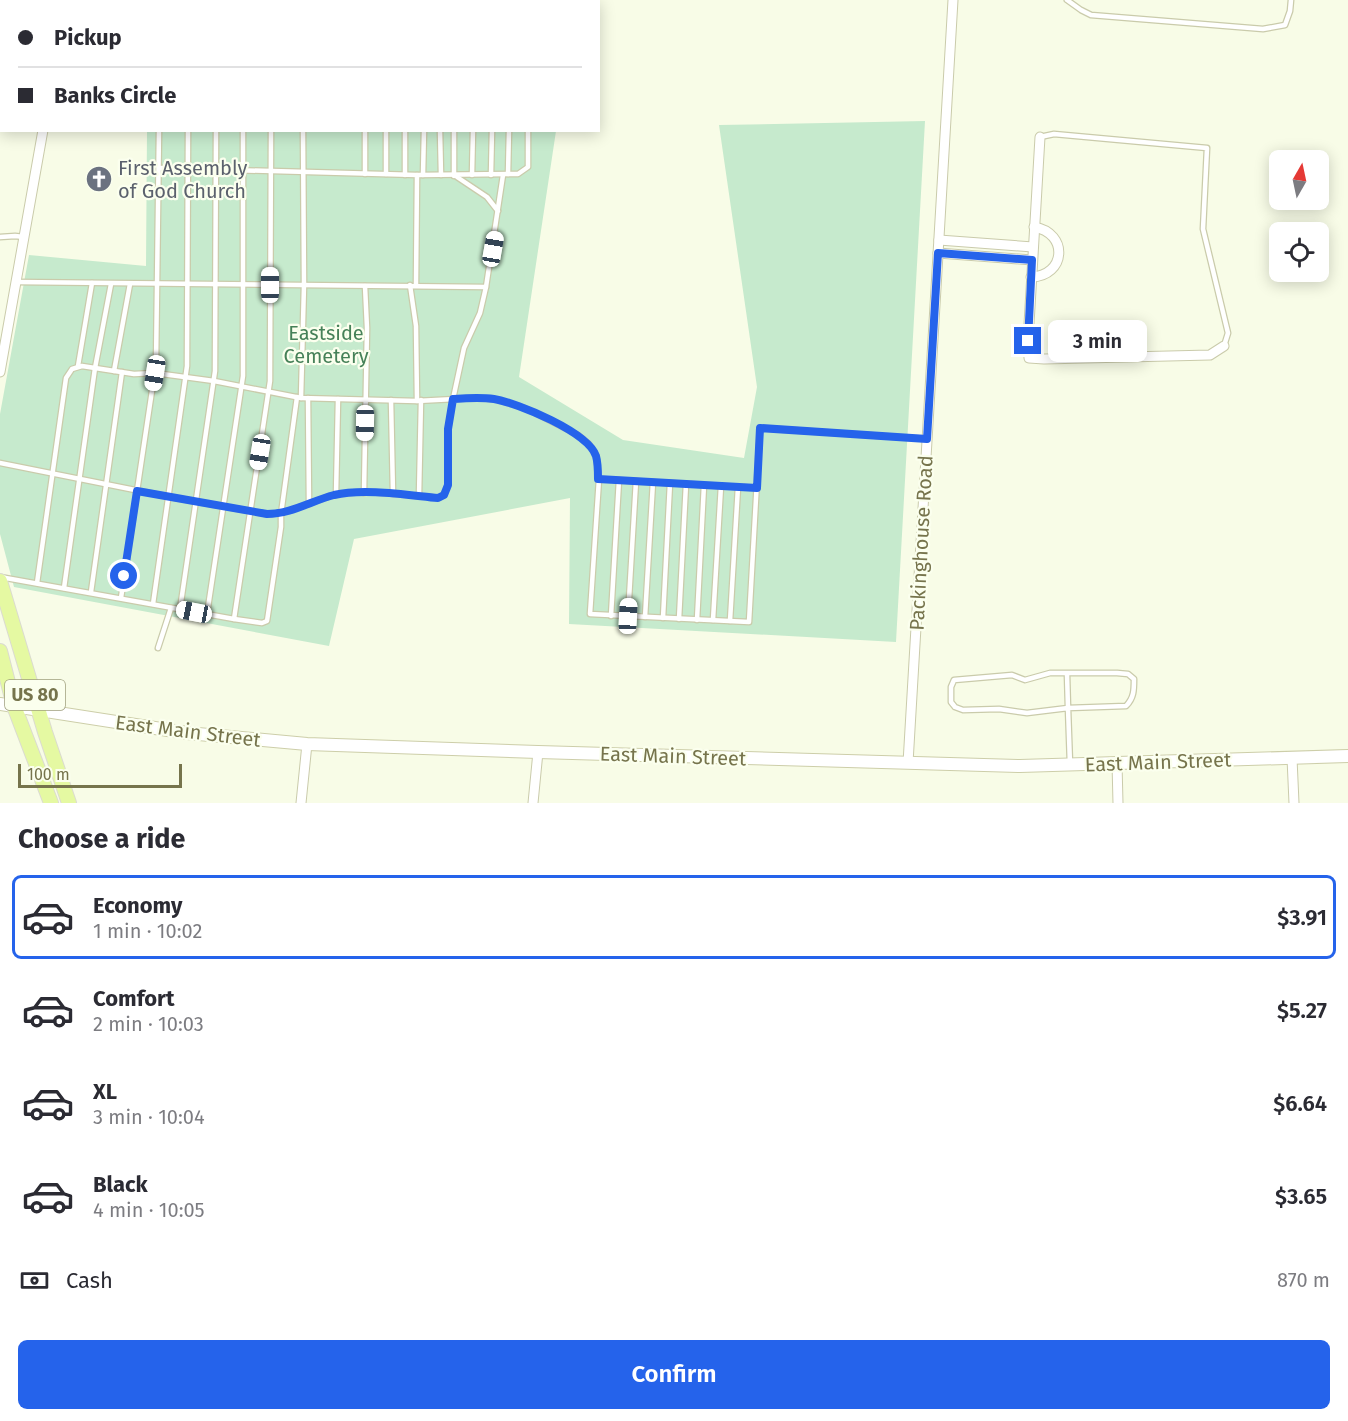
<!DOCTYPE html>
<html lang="en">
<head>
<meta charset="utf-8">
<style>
  body { margin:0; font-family:"Fira Sans",sans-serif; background:#f7f7f7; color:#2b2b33; height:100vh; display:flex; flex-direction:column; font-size:22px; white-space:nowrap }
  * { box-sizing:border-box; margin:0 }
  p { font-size:20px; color:#7c7c81 }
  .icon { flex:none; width:33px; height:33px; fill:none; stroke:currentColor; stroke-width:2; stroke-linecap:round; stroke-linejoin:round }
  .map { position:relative; height:803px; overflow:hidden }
  .details { display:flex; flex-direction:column; background:#fff; flex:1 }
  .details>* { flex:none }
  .top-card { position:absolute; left:0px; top:0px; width:600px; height:132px; box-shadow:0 3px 15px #0003; display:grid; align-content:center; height:132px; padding:0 18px; background:#fff }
  .needle { width:39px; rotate:9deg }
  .tools { position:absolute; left:1269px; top:150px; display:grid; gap:12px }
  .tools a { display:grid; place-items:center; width:60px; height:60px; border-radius:9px; background:#fff; box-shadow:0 3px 15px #0003; font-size:30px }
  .scale { position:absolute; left:18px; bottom:15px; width:164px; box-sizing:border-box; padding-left:6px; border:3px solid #76744c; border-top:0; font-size:16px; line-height:21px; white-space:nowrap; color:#76744c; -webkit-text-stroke:4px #fbffee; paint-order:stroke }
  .end { position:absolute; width:27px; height:27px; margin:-14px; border:8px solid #2563eb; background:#fff; box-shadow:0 0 0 3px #fff }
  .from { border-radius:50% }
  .bubble { position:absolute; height:42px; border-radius:9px; background:#fff; box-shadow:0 3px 15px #0003; font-size:20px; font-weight:600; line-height:42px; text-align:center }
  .car { position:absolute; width:18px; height:36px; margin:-18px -9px; border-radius:8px; box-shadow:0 0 4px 2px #0007; background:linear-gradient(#fff 24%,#345 0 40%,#fff 0 76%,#345 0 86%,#fff 0) }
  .top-card b { display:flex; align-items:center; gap:21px; height:57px; font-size:22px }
  .top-card b+b { border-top:2px solid #e1e1e2 }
  .top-card i { width:15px; height:15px; background:#2b2b33 }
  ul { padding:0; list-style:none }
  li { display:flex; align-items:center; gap:18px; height:84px; margin:0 12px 9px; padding:0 6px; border:3px solid transparent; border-radius:9px }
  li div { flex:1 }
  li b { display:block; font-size:22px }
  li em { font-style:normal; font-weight:600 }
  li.active { border-color:#2563eb }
  li>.icon { width:54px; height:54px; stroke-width:1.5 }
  h2 { padding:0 18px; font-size:27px; line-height:72px }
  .pay { display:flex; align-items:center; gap:15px; height:66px; padding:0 18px; font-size:22px }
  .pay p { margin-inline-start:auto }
  .primary-button { display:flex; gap:12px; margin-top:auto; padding:12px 18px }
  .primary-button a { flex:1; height:69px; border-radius:9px; background:#2563eb; color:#fff; font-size:24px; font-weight:600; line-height:69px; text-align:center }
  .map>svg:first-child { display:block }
  .green { fill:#c6eacd }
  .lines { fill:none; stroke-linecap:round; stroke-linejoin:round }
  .lane-casing { stroke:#cacbab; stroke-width:7 }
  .street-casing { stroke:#cacbab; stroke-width:11 }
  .secondary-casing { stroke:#cdcea9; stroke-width:14 }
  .primary-casing { stroke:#dbdbd0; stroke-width:16 }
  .lane { stroke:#fff; stroke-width:4.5 }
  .street { stroke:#fff; stroke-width:9 }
  .secondary { stroke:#fff; stroke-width:12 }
  .primary { stroke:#e5f9a2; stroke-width:14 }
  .route { stroke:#2563eb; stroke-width:8 }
  .labels { text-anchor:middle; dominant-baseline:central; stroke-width:4.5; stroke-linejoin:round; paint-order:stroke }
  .shield { fill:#fbffee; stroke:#9e9e7d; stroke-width:1.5 }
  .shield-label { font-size:18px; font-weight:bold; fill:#76744c }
  .worship-label { font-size:20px; fill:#5b616d; stroke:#fbffee; text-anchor:start }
  .park-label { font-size:20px; fill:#468158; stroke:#fbffee }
  .street-label { font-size:20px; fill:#76744c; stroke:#fbffee }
</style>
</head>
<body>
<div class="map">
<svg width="1348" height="803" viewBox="0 0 1348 803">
  <rect width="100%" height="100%" fill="#f8fce7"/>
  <!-- green -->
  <polygon class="green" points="925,121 896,642 569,624 570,498 354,539 329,646 14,587 0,534 0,414 29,255 146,266 147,131 556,131 519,377 623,440 744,458 757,387 719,125"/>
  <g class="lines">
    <defs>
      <g id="lane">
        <polyline points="159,0 159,2"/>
        <polyline points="244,0 244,2"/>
        <polyline points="271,0 271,2"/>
        <polyline points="300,0 301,2"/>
        <polyline points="384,0 384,2"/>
        <polyline points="403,0 403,2"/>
        <polyline points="1067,0 1081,10 1091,15 1263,29 1285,25 1290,11 1291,0"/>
        <polyline points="189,2 189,0"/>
        <polyline points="216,2 216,0"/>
        <polyline points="367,2 367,0"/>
        <polyline points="0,51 2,51"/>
        <polyline points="386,130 386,174"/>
        <polyline points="405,130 405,175"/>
        <polyline points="440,130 441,175"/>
        <polyline points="454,130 454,176"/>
        <polyline points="1040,137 1054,134 1207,148 1203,229 1228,333 1224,346"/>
        <polyline points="159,168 417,175 416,285"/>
        <polyline points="365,174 365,130"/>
        <polyline points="508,174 509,130"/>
        <polyline points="417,175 518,174 528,167 528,130"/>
        <polyline points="423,175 424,130"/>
        <polyline points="472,175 473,130"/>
        <polyline points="491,175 492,130"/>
        <polyline points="457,177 487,197 498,211"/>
        <polyline points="0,237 15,236 24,237"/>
        <polyline points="16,282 486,287"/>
        <polyline points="410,285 416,326 417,401"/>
        <polyline points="78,366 92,283"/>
        <polyline points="114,371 130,284"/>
        <polyline points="301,398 304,285 303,130"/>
        <polyline points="308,398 309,504"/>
        <polyline points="391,400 393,494"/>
        <path d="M0,463L170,497L266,514C291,514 311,501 334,495C361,489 393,494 419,496L421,400"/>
        <polyline points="599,479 590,614 749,622 760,428 927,439"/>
        <polyline points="364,493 367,328 365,286"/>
        <polyline points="336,495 338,399"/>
        <polyline points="419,496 438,498 444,495 448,485 448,429 453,399 464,348 480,313 486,287 503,175"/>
        <polyline points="0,577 234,619 262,623 267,621 281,527 281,514 297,397"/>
        <polyline points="37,583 66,378 72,369 82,366 134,374 155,373 214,381 301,398 417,401 474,398 494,399 525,408 578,435 589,444 596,455 599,479 757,488"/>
        <polyline points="64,588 95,368 111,284"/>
        <polyline points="91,592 122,372"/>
        <polyline points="121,598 156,364 159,130"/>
        <polyline points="153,604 187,366 188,130"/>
        <polyline points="180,609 215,371 216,130"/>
        <polyline points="207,614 243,376 243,130"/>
        <polyline points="611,616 619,480"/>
        <polyline points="628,616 636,481"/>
        <polyline points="645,617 653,482"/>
        <polyline points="663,618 670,483"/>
        <polyline points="234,619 270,381 271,130"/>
        <polyline points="679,619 686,484"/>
        <polyline points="697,620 704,485"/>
        <polyline points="713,620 721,486"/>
        <polyline points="730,621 738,487"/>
        <polyline points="158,648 171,608"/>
        <path d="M1067,674L1068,708L1126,706C1134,698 1134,690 1134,679L1128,674L1117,673H1050L1025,680L1012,675L954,680L951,687V702L955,707L963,710L999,709L1027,713L1068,708L1070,764"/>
      </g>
      <g id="street">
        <polyline points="65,2 66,0"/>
        <polyline points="1040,137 1028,341 1029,358 1044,359 1210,355 1224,346"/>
        <polyline points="939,240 1033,247"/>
        <polyline points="938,253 1032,260"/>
        <path d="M1031,277C1066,276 1069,233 1034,227"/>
        <polyline points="0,372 43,130"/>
        <polyline points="1292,758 1294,803"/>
        <polyline points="908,763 953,0"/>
        <polyline points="1117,763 1118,803"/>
        <polyline points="301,803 307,744"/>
        <polyline points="533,803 538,752"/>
      </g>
      <polyline id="secondary" points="0,704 187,733 307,744 538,752 1020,766 1348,756"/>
      <g id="primary">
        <polyline points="0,581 45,732 69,803"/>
        <polyline points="0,651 14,706 51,803"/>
      </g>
    </defs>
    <!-- lane casing -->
    <use href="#lane" class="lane-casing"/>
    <!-- street casing -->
    <use href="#street" class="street-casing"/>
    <!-- secondary casing -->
    <use href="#secondary" class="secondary-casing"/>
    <!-- primary casing -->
    <use href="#primary" class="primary-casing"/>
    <!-- lane -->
    <use href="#lane" class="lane"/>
    <!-- street -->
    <use href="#street" class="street"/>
    <!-- secondary -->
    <use href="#secondary" class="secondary"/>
    <!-- primary -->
    <use href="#primary" class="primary"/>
  </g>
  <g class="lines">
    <!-- route -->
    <path class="route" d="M124,576L137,491L267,514C291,514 311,501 334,495C364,488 407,495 438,498L444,495L448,485V429L453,399C467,398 480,397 494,399C518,403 588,432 596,456C598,463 598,472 598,479L757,488L760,428L927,439L938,253L1032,260L1028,341"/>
  </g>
  <!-- icons -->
  <defs>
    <symbol id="church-disc" viewBox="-11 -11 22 22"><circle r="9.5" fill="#6b7280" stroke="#fbffee"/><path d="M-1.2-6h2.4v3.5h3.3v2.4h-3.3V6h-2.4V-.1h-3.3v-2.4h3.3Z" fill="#fff"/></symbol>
  </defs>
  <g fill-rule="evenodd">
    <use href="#church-disc" x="84" y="164" width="30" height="30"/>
  </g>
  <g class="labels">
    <!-- shield labels -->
    <rect class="shield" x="5" y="680" width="60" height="30" rx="4.5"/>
    <g class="shield-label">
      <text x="35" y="695">US 80</text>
    </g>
    <!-- worship labels -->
    <g class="worship-label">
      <text x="118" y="168">First Assembly<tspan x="118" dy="23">of God Church</tspan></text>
    </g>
    <!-- park labels -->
    <g class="park-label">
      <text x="326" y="333">Eastside<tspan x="326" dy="23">Cemetery</tspan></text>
    </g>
    <!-- street labels -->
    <g class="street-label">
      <text transform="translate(921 543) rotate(-87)">Packinghouse Road</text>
      <text transform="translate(188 731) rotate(7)">East Main Street</text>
      <text transform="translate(673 756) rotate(2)">East Main Street</text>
      <text transform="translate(1158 762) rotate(-2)">East Main Street</text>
    </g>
  </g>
</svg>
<div class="tools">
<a><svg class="needle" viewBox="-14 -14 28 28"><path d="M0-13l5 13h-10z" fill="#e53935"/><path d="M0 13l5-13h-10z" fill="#7c7c81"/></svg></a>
<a><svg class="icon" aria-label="locate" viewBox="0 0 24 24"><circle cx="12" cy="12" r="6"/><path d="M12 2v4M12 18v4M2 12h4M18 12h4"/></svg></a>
</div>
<div class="scale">100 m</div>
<i class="end from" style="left:124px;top:576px"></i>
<i class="end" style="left:1028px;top:341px"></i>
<div class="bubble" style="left:1048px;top:320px;width:99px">3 min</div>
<i class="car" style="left:493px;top:249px;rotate:10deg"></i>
<i class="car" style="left:270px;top:285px;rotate:0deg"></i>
<i class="car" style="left:155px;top:373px;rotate:189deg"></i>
<i class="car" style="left:365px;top:423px;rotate:181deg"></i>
<i class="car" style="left:260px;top:452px;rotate:189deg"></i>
<i class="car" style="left:194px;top:612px;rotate:281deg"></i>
<i class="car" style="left:628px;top:616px;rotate:3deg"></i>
<div class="top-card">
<b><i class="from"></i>Pickup</b>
<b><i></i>Banks Circle</b>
</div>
</div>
<section class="details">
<h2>Choose a ride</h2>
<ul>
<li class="active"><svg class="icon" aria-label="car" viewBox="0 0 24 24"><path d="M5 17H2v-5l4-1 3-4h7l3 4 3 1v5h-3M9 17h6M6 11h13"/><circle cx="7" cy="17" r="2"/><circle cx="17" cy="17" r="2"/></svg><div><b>Economy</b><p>1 min · 10:02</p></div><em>$3.91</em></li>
<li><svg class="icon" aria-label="car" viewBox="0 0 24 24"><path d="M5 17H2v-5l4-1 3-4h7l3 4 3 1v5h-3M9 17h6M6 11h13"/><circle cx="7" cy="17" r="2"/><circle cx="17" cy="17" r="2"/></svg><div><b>Comfort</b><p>2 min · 10:03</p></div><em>$5.27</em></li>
<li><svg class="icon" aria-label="car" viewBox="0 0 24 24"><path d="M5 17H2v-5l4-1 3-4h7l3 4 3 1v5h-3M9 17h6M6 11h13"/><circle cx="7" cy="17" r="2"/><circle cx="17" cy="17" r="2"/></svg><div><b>XL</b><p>3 min · 10:04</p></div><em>$6.64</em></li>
<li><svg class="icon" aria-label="car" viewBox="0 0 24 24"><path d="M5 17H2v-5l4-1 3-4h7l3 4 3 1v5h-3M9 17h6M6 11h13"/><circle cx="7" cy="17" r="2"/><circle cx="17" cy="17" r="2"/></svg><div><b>Black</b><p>4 min · 10:05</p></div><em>$3.65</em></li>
</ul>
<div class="pay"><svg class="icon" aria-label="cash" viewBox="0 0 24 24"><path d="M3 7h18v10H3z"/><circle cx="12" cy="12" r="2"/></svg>Cash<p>870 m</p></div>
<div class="primary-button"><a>Confirm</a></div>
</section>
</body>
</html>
